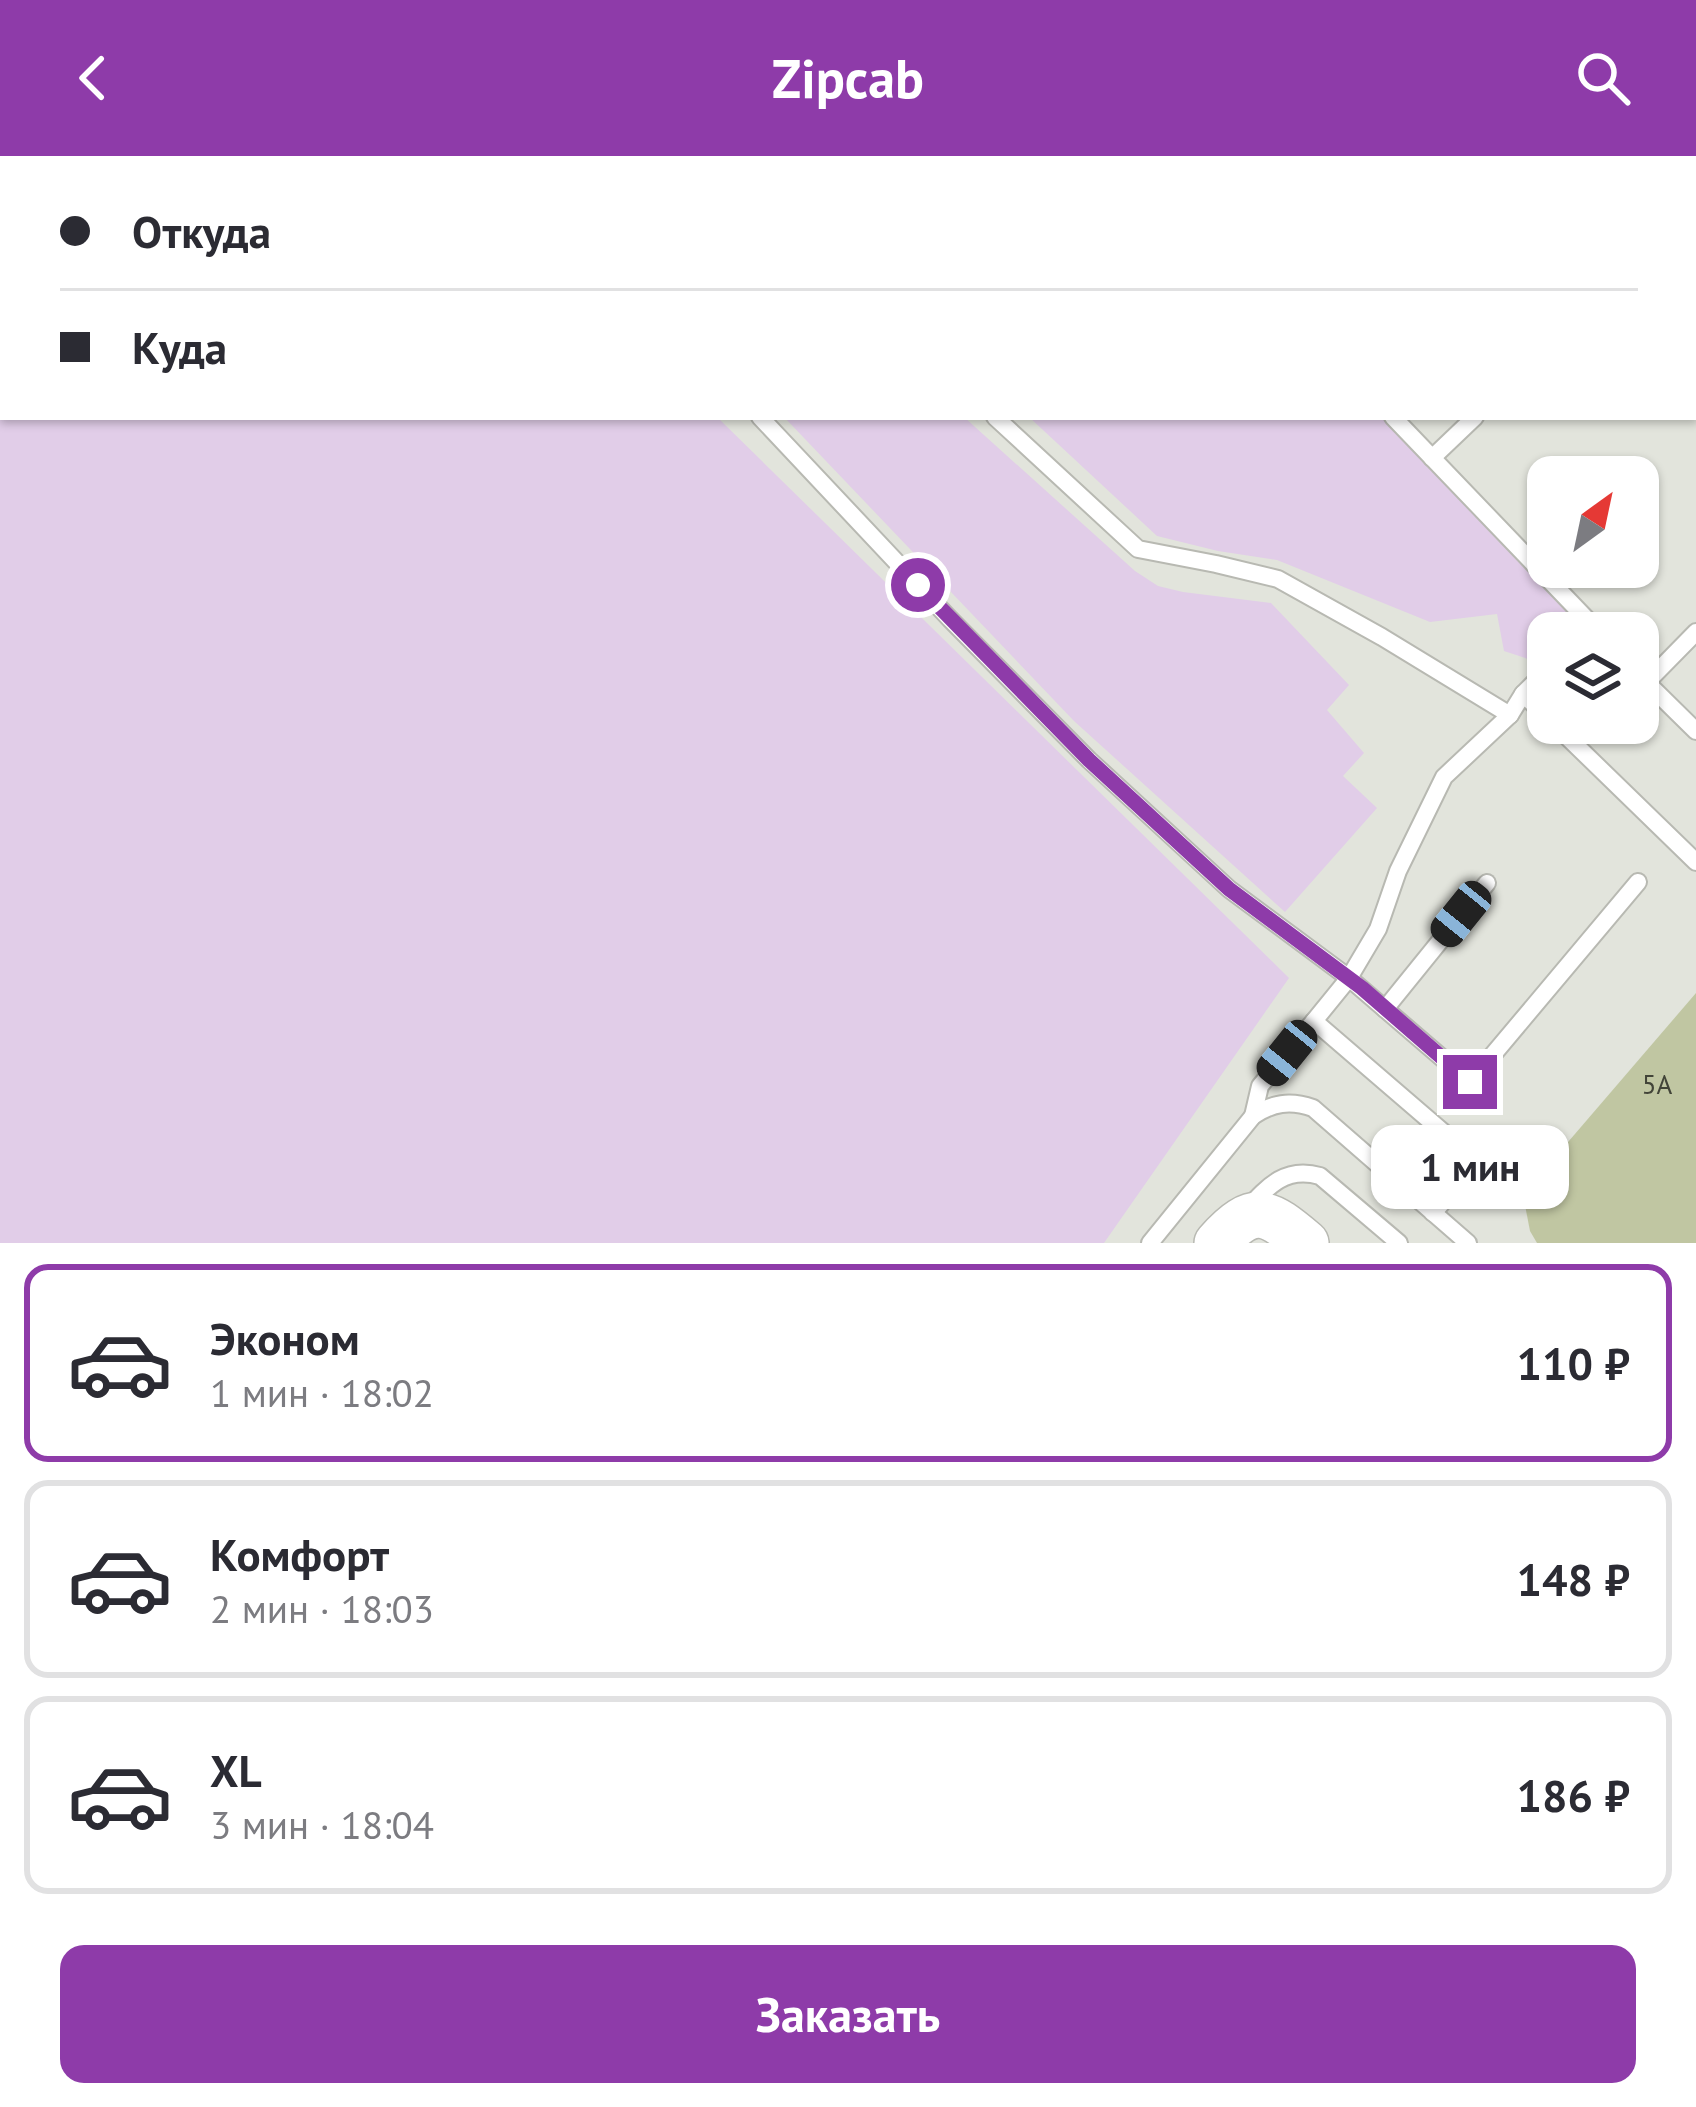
<!DOCTYPE html>
<html lang="ru">
<head>
<meta charset="utf-8">
<style>
  body { margin:0; font-family:"PT Sans",sans-serif; background:#f2f2f3; color:#2b2b33; height:100vh; display:flex; flex-direction:column; font-size:45px; white-space:nowrap }
  * { box-sizing:border-box; margin:0 }
  p { font-size:39px; color:#7c7c81 }
  .icon { flex:none; width:66px; height:66px; fill:none; stroke:currentColor; stroke-width:2; stroke-linecap:round; stroke-linejoin:round }
  .map { position:relative; height:1087px; overflow:hidden }
  .drawer { display:flex; flex-direction:column; background:#fff; flex:1 }
  .drawer>* { flex:none }
  .banner { position:absolute; left:0px; top:0px; width:1698px; height:264px; box-shadow:0 3px 9px #0004; display:grid; align-content:center; height:264px; padding:0 60px; background:#fff }
  .needle { width:78px; rotate:33deg }
  .buttons { position:absolute; left:1527px; top:300px; display:grid; gap:24px }
  .buttons a { display:grid; place-items:center; width:132px; height:132px; border-radius:24px; background:#fff; box-shadow:0 3px 9px #0004; font-size:60px }
  .end { position:absolute; width:54px; height:54px; margin:-27px; border:15px solid #8e3ba9; background:#fff; box-shadow:0 0 0 6px #fff }
  .from { border-radius:50% }
  .bubble { position:absolute; height:84px; border-radius:24px; background:#fff; box-shadow:0 3px 9px #0004; font-size:39px; font-weight:600; line-height:84px; text-align:center }
  .car { position:absolute; width:36px; height:72px; margin:-36px -18px; border-radius:15px; box-shadow:0 0 9px 3px #0007; background:linear-gradient(#222 24%,#8ab4d8 0 40%,#222 0 76%,#8ab4d8 0 86%,#222 0) }
  .banner b { display:flex; align-items:center; gap:42px; height:114px; font-size:45px }
  .banner b+b { border-top:3px solid #e1e1e2 }
  .banner i { width:30px; height:30px; background:#2b2b33 }
  ul { padding:21px 0 0; list-style:none }
  li { display:flex; align-items:center; gap:36px; height:198px; margin:0 24px 18px; padding:0 36px; border:6px solid #e1e1e2; border-radius:24px }
  li div { flex:1 }
  li b { display:block; font-size:45px }
  li em { font-style:normal; font-weight:600 }
  li.active { border-color:#8e3ba9 }
  li>.icon { width:108px; height:108px; stroke-width:1.5 }
  .cta { display:flex; gap:24px; margin-top:auto; padding:24px 60px }
  .cta a { flex:1; height:138px; border-radius:24px; background:#8e3ba9; color:#fff; font-size:48px; font-weight:600; line-height:138px; text-align:center }
  header { display:flex; justify-content:space-between; align-items:center; height:156px; padding:0 60px; background:#8e3ba9; color:#fff; font-size:54px; font-weight:600 }
  .map>svg:first-child { display:block }
  .green { fill:#e1cde8 }
  .lines { fill:none; stroke-linecap:round; stroke-linejoin:round }
  .taxiway { stroke:#8e908a; stroke-width:81 }
  .building { fill:#c0c6a2 }
  .lane-casing { stroke:#b8b9b2; stroke-width:20 }
  .secondary-casing { stroke:#b8b9b2; stroke-width:48 }
  .lane { stroke:#fff; stroke-width:16 }
  .secondary { stroke:#fff; stroke-width:45 }
  .route { stroke:#8e3ba9; stroke-width:15 }
  .labels { text-anchor:middle; dominant-baseline:central; stroke-width:12; stroke-linejoin:round; paint-order:stroke }
  .number-label { font-size:27px; fill:#424438 }
</style>
</head>
<body>
<header><svg class="icon" aria-label="back" viewBox="0 0 24 24"><path d="M15 5l-7 7 7 7"/></svg>Zipcab<svg class="icon" aria-label="search" viewBox="0 0 24 24"><circle cx="10" cy="10" r="6"/><path d="M15 15l6 6"/></svg></header>
<div class="map">
<svg width="1696" height="1087" viewBox="0 0 1696 1087">
  <rect width="100%" height="100%" fill="#e2e4dc"/>
  <!-- green -->
  <g class="green">
    <polygon points="0,0 475,0 478,3 3,3 3,261 717,261 1289,822 1104,1087 0,1087"/>
    <polygon points="748,0 1135,0 1138,3 751,3"/>
    <polygon points="784,261 964,261 1135,415 1158,430 1183,436 1271,447 1349,529 1327,554 1364,597 1343,620 1377,652 1285,756 1074,565"/>
    <polygon points="1029,261 1382,261 1573,462 1558,477 1548,477 1548,487 1531,504 1504,495 1497,458 1430,466 1277,404 1218,395 1157,380"/>
  </g>
  <g class="lines">
    <!-- taxiway -->
    <polyline class="taxiway" points="1695,207 1696,207"/>
  </g>
  <!-- building -->
  <polygon class="building" points="1696,837 1696,1087 1537,1087 1530,1075 1524,1044 1532,1028"/>
  <g class="lines">
    <defs>
      <g id="lane">
        <polyline points="516,0 519,3"/>
        <polyline points="713,0 716,3"/>
        <polyline points="1145,0 1148,3"/>
        <polyline points="1592,0 1595,3"/>
        <polyline points="1695,54 1696,53"/>
        <polyline points="760,261 950,463 1089,604 1229,733 1349,822 1314,865"/>
        <polyline points="995,261 1138,393 1216,408 1278,423 1382,481 1510,559"/>
        <polyline points="1393,261 1600,477"/>
        <polyline points="1432,302 1475,261"/>
        <polyline points="1548,513 1523,538 1548,562"/>
        <polyline points="1638,518 1696,575"/>
        <polyline points="1646,527 1696,476"/>
        <polyline points="1523,538 1510,559 1444,621 1398,715 1378,773 1349,822 1470,926 1638,726"/>
        <polyline points="1553,567 1696,706"/>
        <polyline points="1385,853 1487,727"/>
        <path d="M1253,960L1260,930L1314,865L1464,994C1469,1022 1450,1037 1433,1057"/>
        <path d="M1247,1053C1268,1030 1286,1010 1320,1020L1399,1087"/>
        <path d="M1150,1087L1253,960C1272,947 1290,944 1313,952L1468,1087"/>
      </g>
      <path id="secondary" d="M1217,1087C1254,1045 1268,1055 1306,1087"/>
    </defs>
    <!-- lane casing -->
    <use href="#lane" class="lane-casing"/>
    <!-- secondary casing -->
    <use href="#secondary" class="secondary-casing"/>
    <!-- lane -->
    <use href="#lane" class="lane"/>
    <!-- secondary -->
    <use href="#secondary" class="secondary"/>
  </g>
  <g class="lines">
    <!-- route -->
    <polyline class="route" points="918,429 1089,604 1229,733 1362,832 1470,926"/>
  </g>
  <g class="labels">
    <!-- number labels -->
    <g class="number-label">
      <text x="1657" y="928">5А</text>
    </g>
  </g>
</svg>
<div class="buttons">
<a><svg class="needle" viewBox="-14 -14 28 28"><path d="M0-13l5 13h-10z" fill="#e53935"/><path d="M0 13l5-13h-10z" fill="#7c7c81"/></svg></a>
<a><svg class="icon" aria-label="layers" viewBox="0 0 24 24"><path d="M12 4l9 5-9 5-9-5zM3 14l9 5 9-5"/></svg></a>
</div>
<i class="end from" style="left:918px;top:429px"></i>
<i class="end" style="left:1470px;top:926px"></i>
<div class="bubble" style="left:1371px;top:969px;width:198px">1 мин</div>
<i class="car" style="left:1461px;top:758px;rotate:219deg"></i>
<i class="car" style="left:1287px;top:897px;rotate:219deg"></i>
<div class="banner">
<b><i class="from"></i>Откуда</b>
<b><i></i>Куда</b>
</div>
</div>
<section class="drawer">
<ul>
<li class="active"><svg class="icon" aria-label="car" viewBox="0 0 24 24"><path d="M5 17H2v-5l4-1 3-4h7l3 4 3 1v5h-3M9 17h6M6 11h13"/><circle cx="7" cy="17" r="2"/><circle cx="17" cy="17" r="2"/></svg><div><b>Эконом</b><p>1 мин · 18:02</p></div><em>110 ₽</em></li>
<li><svg class="icon" aria-label="car" viewBox="0 0 24 24"><path d="M5 17H2v-5l4-1 3-4h7l3 4 3 1v5h-3M9 17h6M6 11h13"/><circle cx="7" cy="17" r="2"/><circle cx="17" cy="17" r="2"/></svg><div><b>Комфорт</b><p>2 мин · 18:03</p></div><em>148 ₽</em></li>
<li><svg class="icon" aria-label="car" viewBox="0 0 24 24"><path d="M5 17H2v-5l4-1 3-4h7l3 4 3 1v5h-3M9 17h6M6 11h13"/><circle cx="7" cy="17" r="2"/><circle cx="17" cy="17" r="2"/></svg><div><b>XL</b><p>3 мин · 18:04</p></div><em>186 ₽</em></li>
</ul>
<div class="cta"><a>Заказать</a></div>
</section>
</body>
</html>
